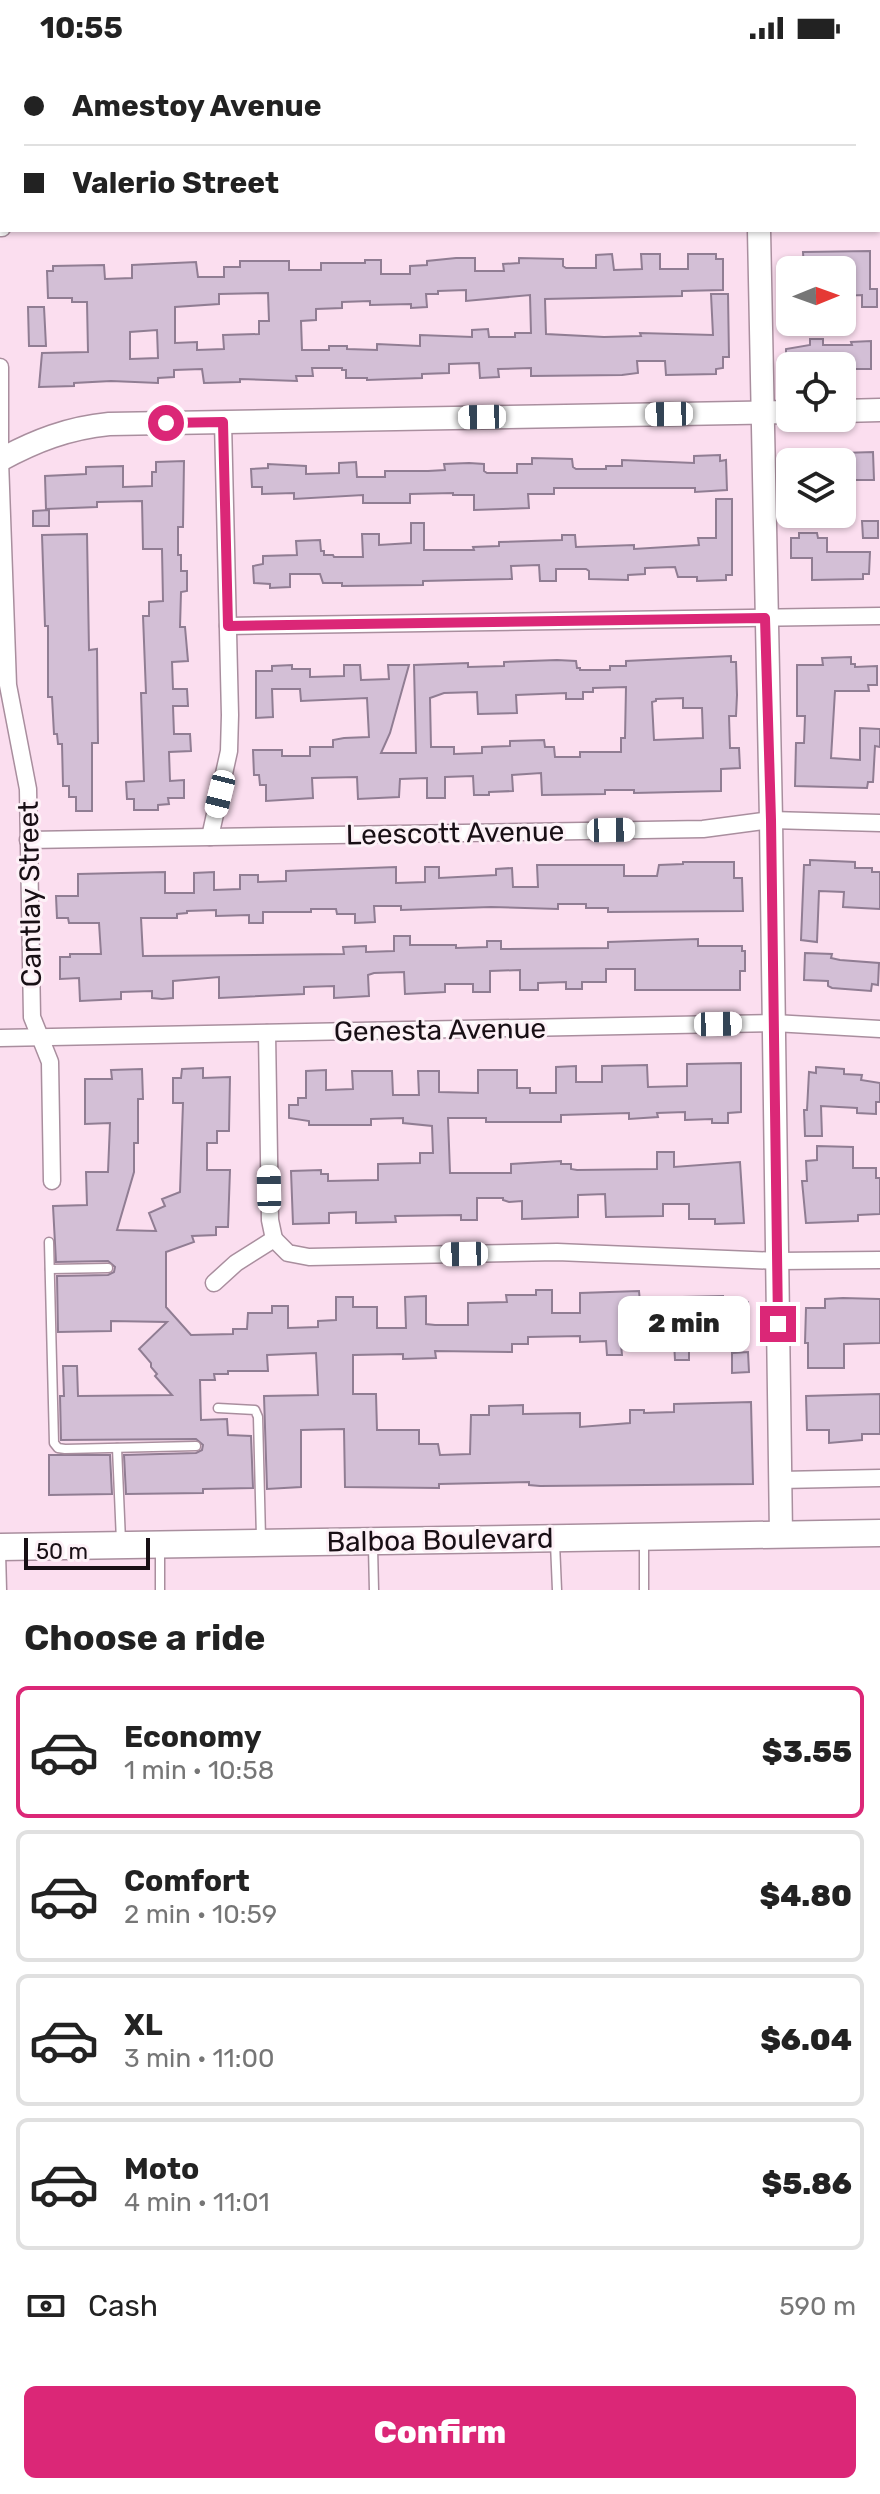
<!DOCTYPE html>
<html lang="en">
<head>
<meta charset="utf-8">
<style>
  body { margin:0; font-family:Rubik,sans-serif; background:#f2f2f2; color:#222; height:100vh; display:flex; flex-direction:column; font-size:30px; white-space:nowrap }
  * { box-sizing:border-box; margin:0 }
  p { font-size:26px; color:#767676 }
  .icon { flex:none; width:44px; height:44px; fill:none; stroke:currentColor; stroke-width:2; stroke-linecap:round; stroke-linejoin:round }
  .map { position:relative; height:1534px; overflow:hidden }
  .sheet { display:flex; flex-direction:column; background:#fff; flex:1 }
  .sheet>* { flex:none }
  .hud { position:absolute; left:0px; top:0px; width:880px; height:176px; box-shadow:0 2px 6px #0004; display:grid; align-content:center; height:176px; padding:0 24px; background:#fff }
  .needle { width:52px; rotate:89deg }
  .buttons { position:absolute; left:776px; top:200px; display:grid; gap:16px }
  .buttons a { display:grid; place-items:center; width:80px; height:80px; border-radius:12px; background:#fff; box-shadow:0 2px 6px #0004; font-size:40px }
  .scale { position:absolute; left:24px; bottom:20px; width:126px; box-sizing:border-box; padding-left:8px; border:4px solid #180f15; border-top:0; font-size:22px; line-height:28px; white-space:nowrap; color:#180f15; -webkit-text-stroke:6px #fdf1f7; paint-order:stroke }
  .end { position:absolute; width:36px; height:36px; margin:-18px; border:10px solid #db2777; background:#fff; box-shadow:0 0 0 4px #fff }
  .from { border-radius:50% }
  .bubble { position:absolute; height:56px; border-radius:12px; background:#fff; box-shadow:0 2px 6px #0004; font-size:26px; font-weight:800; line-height:56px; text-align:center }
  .car { position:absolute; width:24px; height:48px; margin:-24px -12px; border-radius:10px; box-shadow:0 0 6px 2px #0007; background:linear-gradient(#fff 24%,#345 0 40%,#fff 0 76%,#345 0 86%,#fff 0) }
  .hud b { display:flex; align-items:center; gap:28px; height:76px; font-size:30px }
  .hud b+b { border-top:2px solid #e0e0e0 }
  .hud i { width:20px; height:20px; background:#222 }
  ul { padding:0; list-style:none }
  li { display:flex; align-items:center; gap:24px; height:132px; margin:0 16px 12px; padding:0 8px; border:4px solid #e0e0e0; border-radius:12px }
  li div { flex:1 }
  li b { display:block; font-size:30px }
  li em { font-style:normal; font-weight:800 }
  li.selected { border-color:#db2777 }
  li>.icon { width:72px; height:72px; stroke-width:1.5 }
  h2 { padding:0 24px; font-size:36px; line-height:96px }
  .pay { display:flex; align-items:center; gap:20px; height:88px; padding:0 24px; font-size:30px }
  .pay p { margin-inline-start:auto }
  .cta { display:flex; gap:16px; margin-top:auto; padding:16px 24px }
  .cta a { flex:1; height:92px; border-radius:12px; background:#db2777; color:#fff; font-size:32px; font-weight:800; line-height:92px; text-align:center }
  .status { display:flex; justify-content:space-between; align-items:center; height:56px; padding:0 40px; background:#fff; direction:ltr }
  .status svg { height:22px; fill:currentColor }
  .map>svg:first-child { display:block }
  .building { fill:#d3bfd6; stroke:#907d93; stroke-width:2; fill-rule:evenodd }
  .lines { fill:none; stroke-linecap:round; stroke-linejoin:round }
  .service-casing { stroke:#a98e9e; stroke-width:11 }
  .minor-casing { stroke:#a98e9e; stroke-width:19 }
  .tertiary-casing { stroke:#a98e9e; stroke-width:25 }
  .primary-casing { stroke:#a98e9e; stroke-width:29 }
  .service { stroke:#fff; stroke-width:8 }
  .minor { stroke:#fff; stroke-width:16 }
  .tertiary { stroke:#fff; stroke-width:22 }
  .primary { stroke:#fff; stroke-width:26 }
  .route { stroke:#db2777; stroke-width:10 }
  .labels { text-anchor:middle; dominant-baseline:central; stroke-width:6; stroke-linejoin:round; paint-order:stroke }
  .street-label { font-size:28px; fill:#180f15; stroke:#fdf1f7 }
</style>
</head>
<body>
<div class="status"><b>10:55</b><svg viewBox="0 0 49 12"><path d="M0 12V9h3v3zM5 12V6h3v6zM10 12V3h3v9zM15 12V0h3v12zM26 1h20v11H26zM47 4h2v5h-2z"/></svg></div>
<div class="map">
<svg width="880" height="1534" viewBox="0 0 880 1534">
  <rect width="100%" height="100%" fill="#fbdeef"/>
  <!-- building -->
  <g class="building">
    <polygon points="870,195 870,233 877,233 877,251 862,251 862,239 842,240 842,214 804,214 803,196"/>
    <path d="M612,198L614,214L642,213L641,198H660V213H688V198H716V203H723V234L682,235V240L545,243L546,278L604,281L641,280L640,277L713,279L711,238H728L729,301H723V312L716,313V318L666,319L665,305H637L638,317L622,319L531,320V312L498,313L499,321L480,322L479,307L449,308V317L422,318V322L367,324V322H346V314H342V312H312L313,320H296L297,325L240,323V326L204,327L202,313L174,314V321L158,322V327L111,325L74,327V330L39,331L42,297L88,296L87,246H72V242H48L47,215H53V210L104,209L105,223L132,222V209L196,206L198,221H224V211H240V205H289V214H321V207H365V204H381V218H410V210L427,209V205L456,202H475V215H504L503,208L519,207V202L563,203V210L566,212H596V199ZM466,234V245L530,239L531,277H515V281H489L488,273L472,274V281L420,279V290L377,288V294L347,293V290H329V294H302L301,265L316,264V253L342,252V246L370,245V249L411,248V252L427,251L426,238H438V235ZM268,237L269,265H259V278L223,279L224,293L197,294V286L175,287V251L219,248V238ZM157,274L158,302L130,303V276Z"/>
    <polygon points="28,251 44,251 46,290 29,290"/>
    <polygon points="810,283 823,283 823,289 852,289 851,286 871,285 871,313 842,313 842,310 786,310 786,293 810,289"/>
    <polygon points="873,396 874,424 842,424 842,397"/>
    <polygon points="720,399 720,405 726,404 727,434 695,436 695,432 554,432 554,438 528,438 529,452 474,454 474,439 453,439 453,437 410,438 410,447 363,447 363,439 294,443 294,437 262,438 262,431 252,431 251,413 268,412 268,408 306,410 306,418 339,417 339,407 356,406 357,421 385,421 385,415 428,415 445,414 444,408 469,407 484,408 484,415 487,417 517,417 517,408 532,408 532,402 572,403 573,411 576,413 606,413 606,410 622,410 622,404 694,407 694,400"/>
    <polygon points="184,405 183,471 178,471 178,499 181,499 181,515 187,515 187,535 181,536 180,571 185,571 188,605 172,606 173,633 187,633 188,650 173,650 174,678 190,678 191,695 169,696 170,725 184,724 184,742 168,742 169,748 158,749 158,754 134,754 134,743 127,743 126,726 144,725 141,637 146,637 143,560 149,560 149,546 163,545 162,493 143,493 142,445 97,446 97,451 46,453 45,420 86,418 86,411 123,410 123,431 152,430 152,416 156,416 156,406"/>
    <polygon points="716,443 732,443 732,519 726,519 726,524 697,525 697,521 678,521 675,511 645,512 645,518 628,519 628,524 589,523 589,515 586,513 556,513 556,525 540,525 539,509 511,510 512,523 423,525 423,529 342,530 342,527 323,527 320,518 290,518 290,531 270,532 270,528 254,527 253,510 263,508 263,500 297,499 296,485 320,484 321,495 324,495 324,499 333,499 334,501 363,501 362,478 379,478 379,489 411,487 411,467 424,467 424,494 474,494 473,491 499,490 499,486 562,484 562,479 575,479 576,491 634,489 634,493 699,489 698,482 716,482"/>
    <polygon points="49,454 49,470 33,470 33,455"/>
    <polygon points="862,465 878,465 878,482 863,482"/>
    <polygon points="799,477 817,477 818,482 827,482 827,496 870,496 869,518 863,518 863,523 812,524 812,502 791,502 791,482 799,482"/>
    <polygon points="87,478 89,594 97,593 98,687 92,687 92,755 76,755 76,741 69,741 69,730 63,730 62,688 58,688 57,678 54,678 52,641 48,641 48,570 45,570 42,479"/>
    <path d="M731,600V606H736L737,639L736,660H729L730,692H739L740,712L721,713V735L634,737V734H605V738L542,739L541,717L512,719L513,735L489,736V739H474L473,720L445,721V742H427V722L400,723L399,741L358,743L357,721L312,722L313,742L266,745V729H260L259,719H254L253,694H282V700H310V691H333V684L344,682L369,681L367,642L301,645L300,633H272L273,661L256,662V615H272V610L292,609V613H310V621L344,620V609H360L361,624L389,623L388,609H409L390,677L381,697H416L414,609L468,607V611L504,610V606L557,604L576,605L577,612H580V614H610V610H626V605ZM626,631L625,682H621V696H580V701H555L554,691H545L544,684L510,685V690L482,691V697L454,698V691H431L430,642L444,637L477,636L478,658L517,657L516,639L566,637V643H583V636H593V632ZM683,642V652H702L703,682L654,684L652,646L656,645V643Z"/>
    <polygon points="851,601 851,608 855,608 855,611 877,610 877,629 868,629 869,635 835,635 831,702 860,704 860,672 880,673 880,691 875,690 873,726 868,726 867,732 795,730 796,687 804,687 805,660 797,660 797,609 823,609 822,602"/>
    <polygon points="810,804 855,806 855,812 872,812 872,816 880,816 880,853 843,851 844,836 819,835 817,886 801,884 804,809 810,809"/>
    <polygon points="683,806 734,806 734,822 742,822 743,855 608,856 608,852 586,852 586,848 558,848 558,853 491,851 401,854 401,850 374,850 375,866 355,867 355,858 337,858 336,853 311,853 311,856 263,856 263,867 249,867 249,859 216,860 216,854 187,855 187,857 177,858 177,862 141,862 143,900 344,898 343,891 366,890 366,896 394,895 394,880 410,880 410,889 456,889 456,892 487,891 487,885 501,885 501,893 608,892 608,886 698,883 698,890 742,890 742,895 745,895 745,915 740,915 740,934 635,934 635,913 606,913 606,926 582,926 582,933 566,933 566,926 538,927 538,934 520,934 520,914 490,915 490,936 473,936 473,928 445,928 445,936 405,938 404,916 374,917 368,919 369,940 334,942 334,930 304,931 304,938 219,942 219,921 173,925 173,942 162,943 152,942 152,935 121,936 121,943 80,945 79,922 60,923 60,901 70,901 70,898 101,898 99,867 69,867 68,862 57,862 56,840 78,840 78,818 165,816 165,837 194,837 194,817 214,816 214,834 240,833 240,819 258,819 258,826 286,825 286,815 396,811 396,827 425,826 425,811 439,811 439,822 496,819 496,813 512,812 513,831 538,831 537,809 624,809 624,820 657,820 659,809 683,808"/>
    <polygon points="805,897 832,898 831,902 840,904 879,907 878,929 872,928 871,935 832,932 828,930 828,925 804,924"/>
    <polygon points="741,1007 741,1056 728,1057 728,1067 712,1067 712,1063 685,1064 685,1056 657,1057 658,1061 629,1063 629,1057 561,1059 561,1066 486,1066 486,1062 448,1062 450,1117 511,1117 511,1108 561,1105 561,1108 571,1108 571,1113 577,1114 657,1113 657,1096 674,1096 674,1111 740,1106 744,1167 715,1168 715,1163 689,1163 689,1148 663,1148 663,1160 606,1161 605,1138 578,1139 578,1161 522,1163 522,1145 509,1146 503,1144 503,1142 477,1142 477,1164 461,1164 461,1159 395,1160 396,1166 356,1167 356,1156 329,1157 329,1167 293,1168 291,1115 321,1114 321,1118 328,1118 328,1125 378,1124 378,1108 420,1107 420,1097 433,1097 432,1070 403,1067 403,1062 371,1063 371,1069 309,1069 309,1065 289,1062 289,1049 298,1049 298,1042 306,1042 306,1015 326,1014 326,1034 353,1033 352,1015 392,1015 393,1039 419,1039 418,1015 439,1015 439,1036 478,1037 478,1014 517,1014 517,1032 530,1032 530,1037 556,1037 556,1011 576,1010 576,1026 602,1026 602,1010 647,1009 648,1031 687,1030 687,1008"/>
    <polygon points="816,1011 844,1013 844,1018 862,1019 861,1024 880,1027 880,1046 876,1046 876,1058 857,1057 857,1052 821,1050 822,1080 805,1080 804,1054 807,1054 809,1016 816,1017"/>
    <polygon points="203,1012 203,1022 230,1021 229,1075 217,1075 217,1087 207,1087 207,1114 230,1114 228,1171 216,1171 216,1179 192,1180 194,1186 166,1196 166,1251 191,1279 233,1278 233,1273 247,1273 248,1257 272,1257 272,1250 288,1250 288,1272 318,1271 318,1265 336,1264 336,1241 353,1241 353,1251 377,1251 377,1272 406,1272 405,1241 426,1240 426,1268 435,1269 468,1269 468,1247 507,1246 506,1239 536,1239 536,1234 552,1234 552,1257 580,1257 580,1237 639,1235 640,1246 683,1245 683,1241 723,1240 723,1247 748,1246 748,1268 739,1268 740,1281 703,1282 704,1289 689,1289 689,1304 675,1304 674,1286 621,1288 622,1299 607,1299 606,1285 580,1286 580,1280 528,1281 528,1288 512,1288 512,1296 435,1295 436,1302 403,1303 403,1298 353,1299 353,1338 376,1338 377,1374 419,1374 419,1388 438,1388 440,1399 470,1398 471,1359 489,1359 489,1350 523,1349 523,1358 580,1357 580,1371 630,1367 630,1354 644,1354 644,1357 674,1356 674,1348 751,1346 753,1428 540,1430 529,1429 529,1426 439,1428 439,1432 345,1431 344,1373 301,1374 301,1431 267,1433 264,1340 318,1339 316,1297 267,1299 268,1315 228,1315 228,1318 214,1318 215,1324 200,1324 201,1364 227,1363 228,1379 251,1380 253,1432 203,1433 203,1437 126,1438 124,1399 196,1397 202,1394 203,1389 196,1383 61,1384 60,1340 64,1340 63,1310 77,1310 78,1340 172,1339 155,1320 157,1318 151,1311 151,1307 139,1293 167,1266 111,1265 111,1275 58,1276 57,1220 108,1219 114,1216 115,1211 108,1205 56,1206 53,1150 87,1149 86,1116 108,1116 110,1067 85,1068 85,1023 112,1023 111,1014 142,1013 143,1043 138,1043 138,1087 134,1087 134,1116 117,1174 156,1175 149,1157 165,1150 162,1143 180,1136 183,1047 173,1047 173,1022 181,1022 182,1013"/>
    <polygon points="817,1090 853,1091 853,1112 876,1112 876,1122 880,1122 880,1158 858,1159 858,1165 806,1167 802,1125 807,1125 806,1105 817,1104"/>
    <polygon points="843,1242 880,1243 880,1287 844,1288 844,1312 808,1312 808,1287 805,1287 806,1252 825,1252 825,1243"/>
    <polygon points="748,1296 749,1316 732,1317 732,1297"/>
    <polygon points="880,1338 880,1378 862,1378 862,1384 829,1387 829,1374 807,1374 806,1340"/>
    <polygon points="49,1399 110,1399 112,1438 49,1439"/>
  </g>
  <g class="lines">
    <defs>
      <g id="service">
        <polyline points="49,1186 54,1387 58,1392 65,1393 196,1390"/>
        <polyline points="50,1213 108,1212"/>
        <polyline points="218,1352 255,1354 258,1361 261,1482"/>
        <polyline points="117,1392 121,1485"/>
        <polyline points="644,1483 644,1534"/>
        <polyline points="555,1487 557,1534"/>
        <polyline points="160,1491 160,1534"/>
        <polyline points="373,1491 374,1534"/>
        <polyline points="1,1496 2,1534"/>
      </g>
      <g id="minor">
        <polyline points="878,155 880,155"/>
        <polyline points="0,172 2,172"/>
        <polyline points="0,311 0,404 8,629 28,733 32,961 50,1006 52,1125"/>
        <polyline points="228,570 880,560"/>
        <polyline points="210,781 229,695 230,659 223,366"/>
        <polyline points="28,784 703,773 771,764 880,767"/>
        <polyline points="267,977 270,1164 274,1183"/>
        <polyline points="0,982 774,967 880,973"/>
        <polyline points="214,1227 236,1207 274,1183 288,1197 309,1201 557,1196 778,1205 880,1204"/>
        <polyline points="780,1424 880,1422"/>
      </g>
      <g id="tertiary">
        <polyline points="755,0 755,2"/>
        <polyline points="759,174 771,764 781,1479"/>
        <polyline points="842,355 880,354"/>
        <path d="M0,404C35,385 68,372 109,368L790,356"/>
      </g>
      <polyline id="primary" points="0,1491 880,1477"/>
    </defs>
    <!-- service casing -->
    <use href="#service" class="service-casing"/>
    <!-- minor casing -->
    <use href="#minor" class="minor-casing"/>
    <!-- tertiary casing -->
    <use href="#tertiary" class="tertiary-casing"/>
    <!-- primary casing -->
    <use href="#primary" class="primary-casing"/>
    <!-- service -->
    <use href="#service" class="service"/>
    <!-- minor -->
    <use href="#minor" class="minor"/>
    <!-- tertiary -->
    <use href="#tertiary" class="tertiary"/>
    <!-- primary -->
    <use href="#primary" class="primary"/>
  </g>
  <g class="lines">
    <!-- route -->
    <polyline class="route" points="166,367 223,366 228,570 765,562 771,764 778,1268"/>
  </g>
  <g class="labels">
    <!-- street labels -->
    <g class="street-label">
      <text transform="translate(455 777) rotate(-1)">Leescott Avenue</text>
      <text transform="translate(30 838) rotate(-91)">Cantlay Street</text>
      <text transform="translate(440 974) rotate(-1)">Genesta Avenue</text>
      <text transform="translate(440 1484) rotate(-1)">Balboa Boulevard</text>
    </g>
  </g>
</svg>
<div class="buttons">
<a><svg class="needle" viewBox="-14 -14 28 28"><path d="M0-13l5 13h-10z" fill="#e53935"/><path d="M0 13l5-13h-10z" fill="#767676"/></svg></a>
<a><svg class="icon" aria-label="locate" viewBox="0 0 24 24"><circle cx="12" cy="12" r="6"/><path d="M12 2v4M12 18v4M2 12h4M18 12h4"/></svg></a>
<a><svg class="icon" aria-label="layers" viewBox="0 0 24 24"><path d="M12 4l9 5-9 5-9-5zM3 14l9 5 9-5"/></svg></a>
</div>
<div class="scale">50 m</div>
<i class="end from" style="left:166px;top:367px"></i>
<i class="end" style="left:778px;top:1268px"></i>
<div class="bubble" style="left:618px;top:1240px;width:132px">2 min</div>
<i class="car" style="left:669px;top:358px;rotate:269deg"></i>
<i class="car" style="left:482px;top:361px;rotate:269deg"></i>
<i class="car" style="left:220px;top:738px;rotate:194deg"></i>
<i class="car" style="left:611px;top:774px;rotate:89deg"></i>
<i class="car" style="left:718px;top:968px;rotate:89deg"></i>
<i class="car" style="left:269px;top:1133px;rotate:359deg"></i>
<i class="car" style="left:464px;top:1198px;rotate:269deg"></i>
<div class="hud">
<b><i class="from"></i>Amestoy Avenue</b>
<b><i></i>Valerio Street</b>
</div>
</div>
<section class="sheet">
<h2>Choose a ride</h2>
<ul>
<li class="selected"><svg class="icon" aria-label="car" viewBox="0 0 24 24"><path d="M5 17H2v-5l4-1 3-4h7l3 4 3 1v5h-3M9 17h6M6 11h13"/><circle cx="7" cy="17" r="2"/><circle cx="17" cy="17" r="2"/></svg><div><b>Economy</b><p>1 min · 10:58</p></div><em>$3.55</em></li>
<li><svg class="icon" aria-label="car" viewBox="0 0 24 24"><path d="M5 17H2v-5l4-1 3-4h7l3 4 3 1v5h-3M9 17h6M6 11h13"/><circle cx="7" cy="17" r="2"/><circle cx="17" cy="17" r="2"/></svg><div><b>Comfort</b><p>2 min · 10:59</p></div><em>$4.80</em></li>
<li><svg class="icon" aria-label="car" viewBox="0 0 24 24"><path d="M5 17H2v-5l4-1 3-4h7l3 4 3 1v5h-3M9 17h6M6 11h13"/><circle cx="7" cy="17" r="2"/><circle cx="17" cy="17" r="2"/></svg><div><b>XL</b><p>3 min · 11:00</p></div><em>$6.04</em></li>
<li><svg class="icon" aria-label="car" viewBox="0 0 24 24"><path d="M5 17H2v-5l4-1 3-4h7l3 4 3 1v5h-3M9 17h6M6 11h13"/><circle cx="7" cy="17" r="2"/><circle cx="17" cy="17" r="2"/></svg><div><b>Moto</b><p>4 min · 11:01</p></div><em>$5.86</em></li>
</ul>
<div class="pay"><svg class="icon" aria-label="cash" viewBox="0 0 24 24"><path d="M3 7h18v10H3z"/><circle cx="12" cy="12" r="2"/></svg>Cash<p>590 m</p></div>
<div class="cta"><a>Confirm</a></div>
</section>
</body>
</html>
